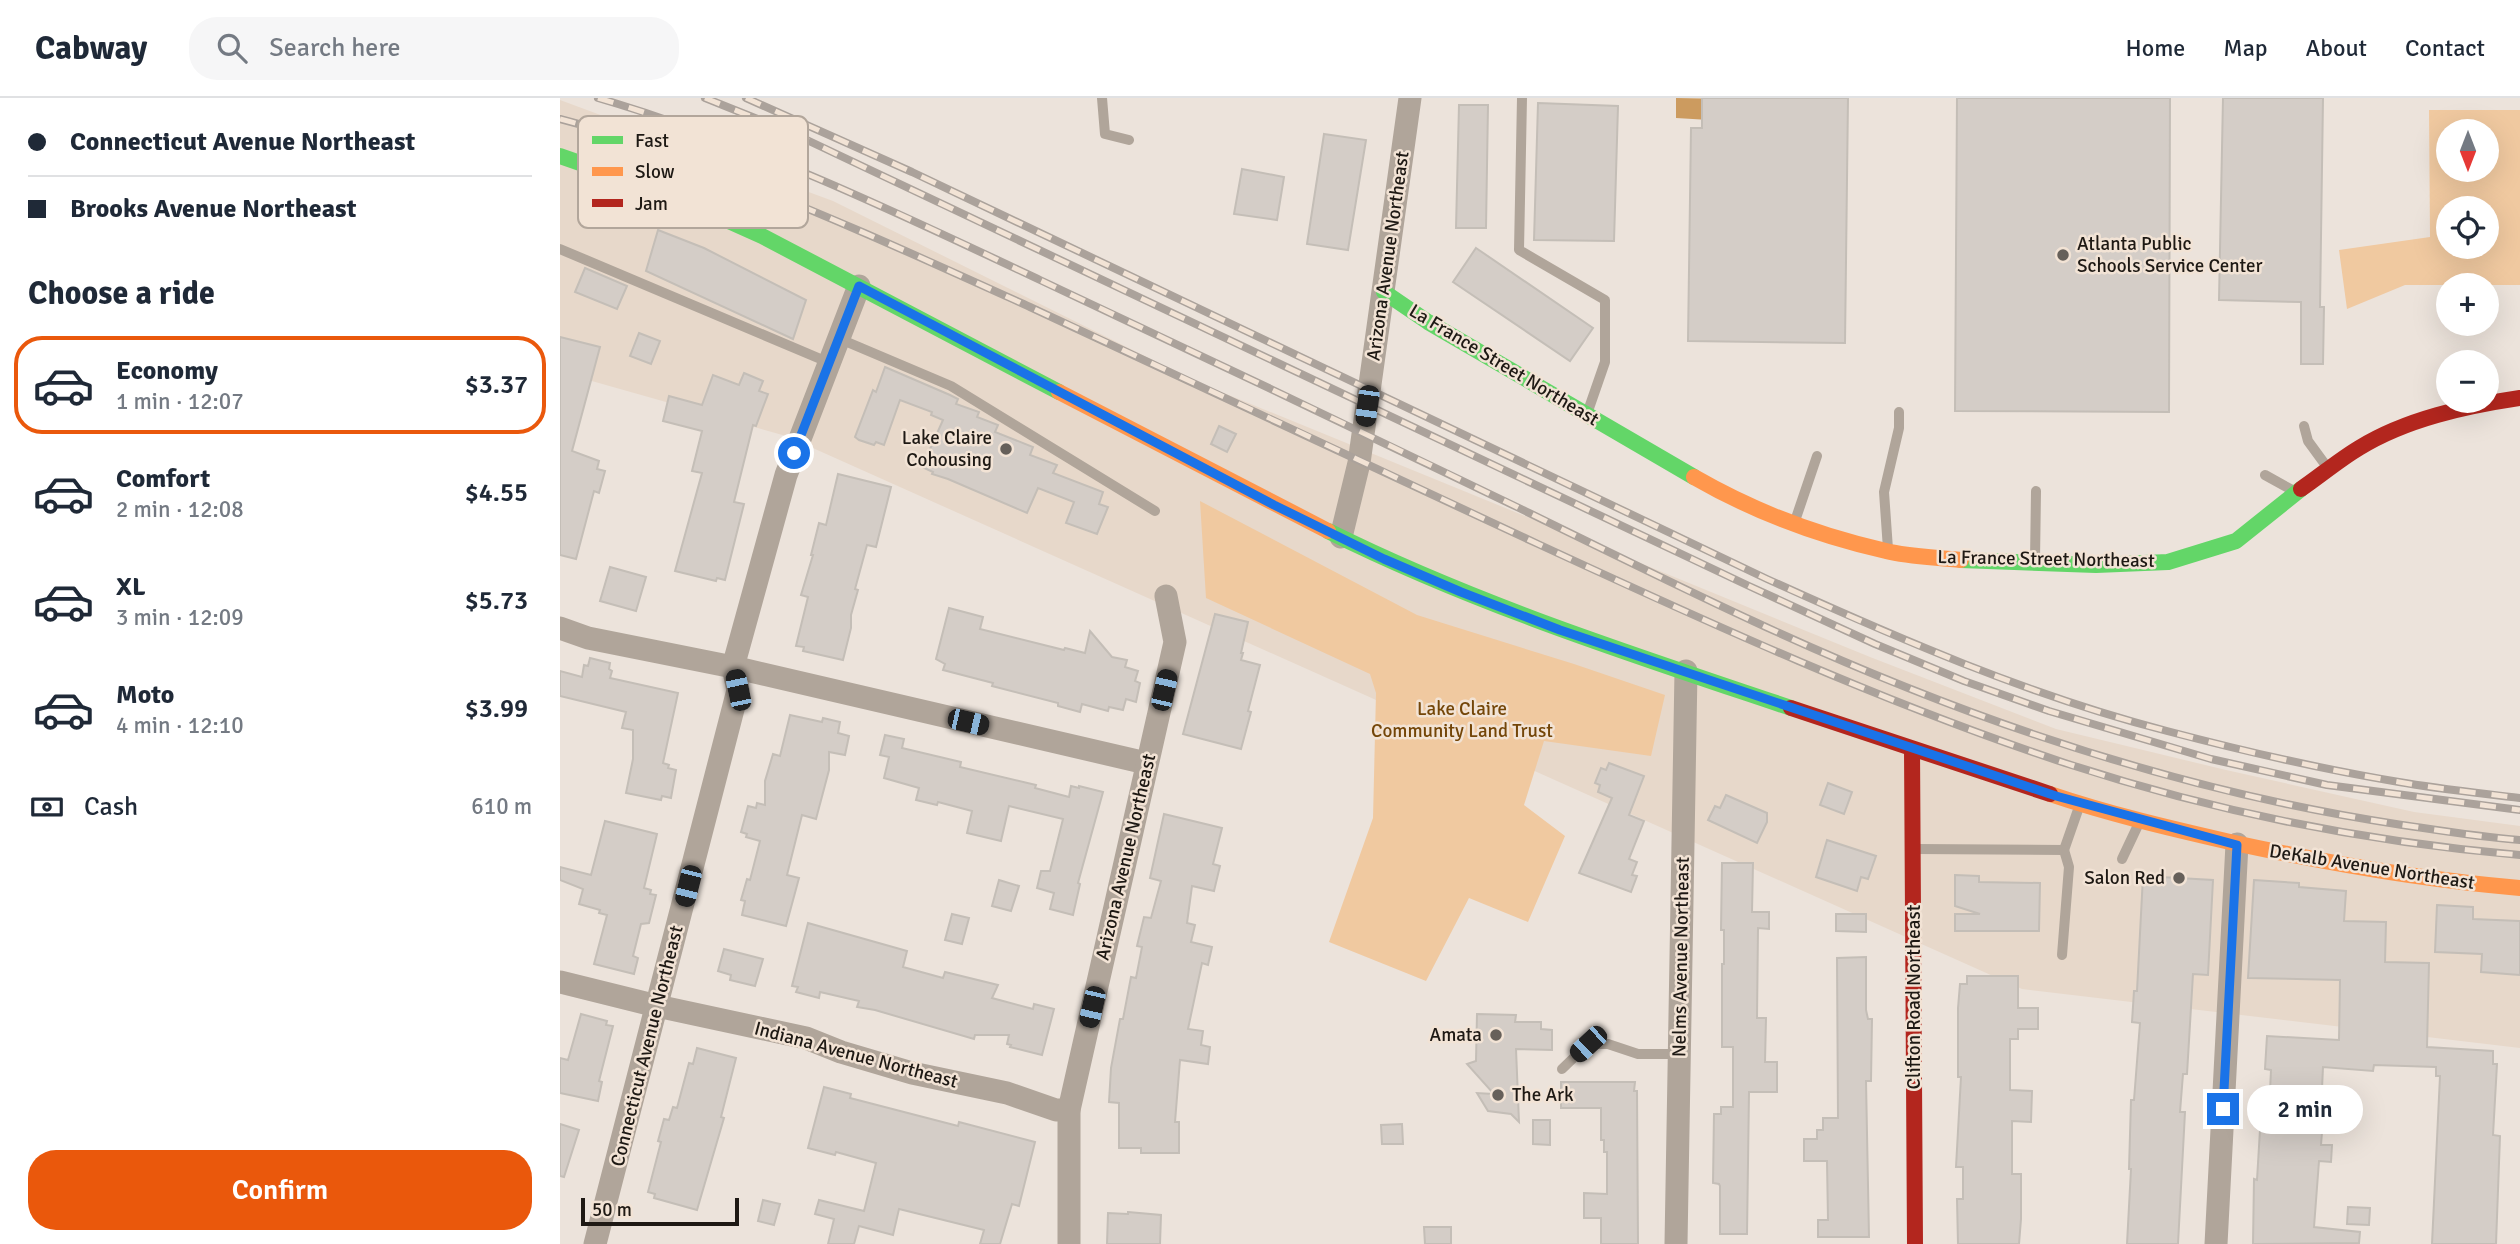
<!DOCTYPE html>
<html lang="en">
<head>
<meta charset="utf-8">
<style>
  body { margin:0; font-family:Signika,sans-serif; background:#f6f6f7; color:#1f2937; height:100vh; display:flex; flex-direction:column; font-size:26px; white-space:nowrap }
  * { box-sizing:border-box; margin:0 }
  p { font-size:23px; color:#747a83 }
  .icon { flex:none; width:38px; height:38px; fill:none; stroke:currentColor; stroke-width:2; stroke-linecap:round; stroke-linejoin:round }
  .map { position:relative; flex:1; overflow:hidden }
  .drawer { display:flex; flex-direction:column; background:#fff; width:560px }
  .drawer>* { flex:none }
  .top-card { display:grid; align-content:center; height:154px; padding:0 28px; background:#fff }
  .needle { width:46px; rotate:180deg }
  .buttons { position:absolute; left:1876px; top:21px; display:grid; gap:14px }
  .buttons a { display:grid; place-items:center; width:63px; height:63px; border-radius:50%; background:#fff; box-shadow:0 7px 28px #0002; font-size:35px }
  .scale { position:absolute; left:21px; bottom:18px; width:158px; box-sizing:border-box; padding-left:7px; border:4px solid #1e1914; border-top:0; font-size:19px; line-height:24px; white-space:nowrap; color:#1e1914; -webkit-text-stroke:5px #f2e3d5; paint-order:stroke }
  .end { position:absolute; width:32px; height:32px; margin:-16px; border:9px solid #1a73e8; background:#fff; box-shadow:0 0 0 4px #fff }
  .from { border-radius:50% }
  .bubble { position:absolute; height:49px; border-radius:24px; background:#fff; box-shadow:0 7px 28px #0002; font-size:23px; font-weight:600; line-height:49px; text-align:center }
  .car { position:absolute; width:21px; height:42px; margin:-21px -10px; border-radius:9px; box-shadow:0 0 5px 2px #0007; background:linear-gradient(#222 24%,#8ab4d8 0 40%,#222 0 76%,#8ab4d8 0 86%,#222 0) }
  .top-card b { display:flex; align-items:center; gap:24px; height:66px; font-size:26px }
  .top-card b+b { border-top:2px solid #e0e1e3 }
  .top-card i { width:18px; height:18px; background:#1f2937 }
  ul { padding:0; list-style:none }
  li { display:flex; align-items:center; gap:21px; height:98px; margin:0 14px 10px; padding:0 14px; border:4px solid transparent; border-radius:28px }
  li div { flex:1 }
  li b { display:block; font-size:26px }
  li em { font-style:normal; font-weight:600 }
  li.current { border-color:#ea580c }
  li>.icon { width:63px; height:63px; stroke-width:1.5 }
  h2 { padding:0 28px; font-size:32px; line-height:84px }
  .pay { display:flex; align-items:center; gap:18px; height:77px; padding:0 28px; font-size:26px }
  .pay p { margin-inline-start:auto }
  .action { display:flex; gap:14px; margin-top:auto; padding:14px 28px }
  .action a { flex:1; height:80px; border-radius:28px; background:#ea580c; color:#fff; font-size:28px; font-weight:600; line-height:80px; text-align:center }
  header { display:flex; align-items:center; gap:42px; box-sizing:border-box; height:98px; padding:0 35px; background:#fff; border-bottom:2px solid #e0e1e3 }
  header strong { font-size:33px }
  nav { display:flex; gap:38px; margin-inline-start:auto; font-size:24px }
  .search { width:490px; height:63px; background:#f6f6f7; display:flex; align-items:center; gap:18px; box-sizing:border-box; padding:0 24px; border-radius:28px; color:#747a83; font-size:26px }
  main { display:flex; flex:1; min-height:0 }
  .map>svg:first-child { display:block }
  .built { fill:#e7d8ca }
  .green { fill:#f0c9a0; fill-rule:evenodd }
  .water { fill:#cc9b5f }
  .building { fill:#d4cdc7; stroke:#c4beb7; stroke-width:2 }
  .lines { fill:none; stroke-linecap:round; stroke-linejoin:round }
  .lane { stroke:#b0a59a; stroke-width:10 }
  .street { stroke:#b0a59a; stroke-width:23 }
  .fast { stroke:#63d668; stroke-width:16 }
  .slow { stroke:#ff974d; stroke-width:16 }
  .jam { stroke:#b3261e; stroke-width:16 }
  .rail-casing { stroke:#aba29b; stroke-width:8 }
  .rail { stroke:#f2e3d5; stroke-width:5; stroke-dasharray:16; stroke-linecap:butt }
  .route { stroke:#1a73e8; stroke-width:9 }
  .poi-dot { fill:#66605a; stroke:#f2e3d5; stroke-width:2.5 }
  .labels { text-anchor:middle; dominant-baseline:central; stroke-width:5; stroke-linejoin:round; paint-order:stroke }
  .poi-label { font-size:19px; fill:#1e1914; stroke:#f2e3d5; text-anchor:end }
  .street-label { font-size:19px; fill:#1e1914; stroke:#f2e3d5 }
  .park-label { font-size:19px; fill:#744608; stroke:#f2e3d5 }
  .key { fill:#f2e3d5; stroke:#b2a69b; stroke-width:2 }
  .key-label { font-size:19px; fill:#1e1914 }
</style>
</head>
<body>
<header>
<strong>Cabway</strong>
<div class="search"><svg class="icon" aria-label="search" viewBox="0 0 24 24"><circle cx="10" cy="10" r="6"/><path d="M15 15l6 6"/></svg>Search here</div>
<nav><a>Home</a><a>Map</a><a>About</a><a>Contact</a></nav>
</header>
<main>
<section class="drawer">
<div class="top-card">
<b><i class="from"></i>Connecticut Avenue Northeast</b>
<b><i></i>Brooks Avenue Northeast</b>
</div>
<h2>Choose a ride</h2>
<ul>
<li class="current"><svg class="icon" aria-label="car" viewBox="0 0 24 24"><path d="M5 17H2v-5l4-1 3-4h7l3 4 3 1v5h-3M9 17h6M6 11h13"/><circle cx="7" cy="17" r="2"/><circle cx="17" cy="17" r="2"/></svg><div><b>Economy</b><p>1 min · 12:07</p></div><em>$3.37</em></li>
<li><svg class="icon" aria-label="car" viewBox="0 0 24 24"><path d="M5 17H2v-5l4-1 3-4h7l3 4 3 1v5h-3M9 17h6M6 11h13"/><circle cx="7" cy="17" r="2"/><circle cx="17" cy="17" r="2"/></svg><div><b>Comfort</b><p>2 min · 12:08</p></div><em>$4.55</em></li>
<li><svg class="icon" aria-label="car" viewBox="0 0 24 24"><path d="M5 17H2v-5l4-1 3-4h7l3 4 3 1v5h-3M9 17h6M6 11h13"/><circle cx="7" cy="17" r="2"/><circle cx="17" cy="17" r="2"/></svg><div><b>XL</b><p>3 min · 12:09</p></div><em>$5.73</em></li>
<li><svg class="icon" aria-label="car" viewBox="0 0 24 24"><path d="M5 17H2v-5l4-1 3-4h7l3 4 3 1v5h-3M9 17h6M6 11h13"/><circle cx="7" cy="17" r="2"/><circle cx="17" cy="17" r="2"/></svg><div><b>Moto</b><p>4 min · 12:10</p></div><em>$3.99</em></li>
</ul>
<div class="pay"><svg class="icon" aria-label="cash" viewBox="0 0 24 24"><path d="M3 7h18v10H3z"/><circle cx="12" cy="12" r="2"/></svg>Cash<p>610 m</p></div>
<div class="action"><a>Confirm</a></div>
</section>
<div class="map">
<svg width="1960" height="1146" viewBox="0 0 1960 1146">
  <rect width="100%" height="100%" fill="#ece3db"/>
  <!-- built -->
  <polygon class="built" points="0,2 273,103 637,284 1310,559 1496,631 1666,672 1854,714 1960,728 1960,950 1462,891 226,338 0,274"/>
  <!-- green -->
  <g class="green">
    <path d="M1869,12H1960V187H1845L1787,211L1779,152L1870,139ZM1888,33H1927V72H1888ZM1888,110H1927V149H1888Z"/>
    <polygon points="640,403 857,517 1014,566 1105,597 1091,658 984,643 964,707 1005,738 968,824 909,800 866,883 769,844 813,720 816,595 810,576 646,500"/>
  </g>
  <!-- water -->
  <polygon class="water" points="1116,0 1167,1 1166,23 1116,20"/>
  <!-- building -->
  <g class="building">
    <polygon points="1142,0 1288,0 1285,245 1128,243 1131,30 1142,30"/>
    <polygon points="1397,0 1610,0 1609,314 1395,313"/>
    <polygon points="1663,0 1763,0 1760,209 1764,209 1763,266 1741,266 1741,204 1659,202"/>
    <polygon points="978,5 1058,8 1054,143 974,142"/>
    <polygon points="899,7 928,7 926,130 896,130"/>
    <polygon points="764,36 806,42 788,152 747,146"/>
    <polygon points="682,71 724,79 717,122 674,116"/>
    <polygon points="98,132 144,150 246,202 233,241 86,173"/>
    <polygon points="916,150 1033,230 1010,263 893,184"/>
    <polygon points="25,170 67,188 57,211 15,194"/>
    <polygon points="79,235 100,243 91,266 70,258"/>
    <polygon points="0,239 40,249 12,353 39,363 37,371 45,373 39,395 34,393 16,461 0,457"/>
    <polygon points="325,269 390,297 398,301 396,306 419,314 417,319 438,327 435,334 473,349 470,357 497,367 493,375 543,394 539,406 548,409 537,436 506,425 514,404 478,390 467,415 388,381 372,376 373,374 362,369 383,322 371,317 372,314 340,302 324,347 316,344 314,347 299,342 295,339 313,292 316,294"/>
    <polygon points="184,275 203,283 199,293 208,296 196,328 193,327 174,404 184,406 165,482 157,480 156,483 115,473 142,375 132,373 142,333 103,323 109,298 142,307 153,277 179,287"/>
    <polygon points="659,328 676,336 667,354 651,346"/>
    <polygon points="278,376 331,389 316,449 307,447 295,491 298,492 291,517 291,530 283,562 243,553 244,549 236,548 248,499 241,497 253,457 251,457 259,425 266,427"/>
    <polygon points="50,469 86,479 76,513 40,503"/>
    <polygon points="389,510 423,519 420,531 504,552 505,550 525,555 530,533 552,559 567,562 565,569 578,573 575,583 580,585 576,604 566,601 563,612 549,609 548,613 522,606 520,614 498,608 498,605 432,588 433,585 383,572 385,566 376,561"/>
    <polygon points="655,516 688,524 681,555 683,555 681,562 700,567 688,613 691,614 681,651 623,636"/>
    <polygon points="30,560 50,565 49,571 52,573 50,580 118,595 103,665 109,667 108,670 116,672 111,700 102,698 101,702 66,695 73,661 73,632 62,630 66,614 0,598 0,573 22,579 24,567 28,568"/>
    <polygon points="230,617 262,624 263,620 280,624 278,635 289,638 285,657 269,654 269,672 256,721 242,717 227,777 239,780 226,828 182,817 185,803 181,802 187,781 190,782 200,743 186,739 187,736 181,734 188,708 196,710 197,705 205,707 205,683 213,656 220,658"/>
    <polygon points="325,637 344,641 342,650 401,664 400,669 476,687 475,690 509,699 511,688 519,690 519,688 543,694 518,785 520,786 513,817 490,811 494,795 477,790 481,773 490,773 503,721 449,708 441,743 407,735 412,713 378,704 377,707 356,702 359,690 324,680 329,659 320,657"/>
    <polygon points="1049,665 1084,678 1069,717 1084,723 1069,761 1077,764 1072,777 1077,778 1071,794 1019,775 1052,700 1038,694 1040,687 1035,685 1041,670 1046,672"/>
    <polygon points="1268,685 1292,694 1284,716 1260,707"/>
    <polygon points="1166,697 1207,715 1207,724 1197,745 1148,722 1155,708 1160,710"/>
    <polygon points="604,716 662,730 653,766 660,768 654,793 632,788 627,825 635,827 631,844 652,849 648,867 642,865 628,931 643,933 641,947 650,949 648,966 620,962 615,1024 619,1024 619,1055 581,1055 581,1050 559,1050 559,1005 549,1004 551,970 560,921 563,921 571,879 576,880 582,849 577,848 584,819 591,820 601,783 590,780"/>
    <polygon points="45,723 97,736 84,790 91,792 90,796 96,797 89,825 81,826 73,858 78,860 74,876 34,866 47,817 39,815 40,812 19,806 23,791 0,782 0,769 31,777"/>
    <polygon points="1267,742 1316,758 1308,781 1301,779 1297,793 1256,779"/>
    <polygon points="1162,765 1193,765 1192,814 1209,814 1209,831 1198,830 1197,920 1206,920 1205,964 1217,964 1217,994 1189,994 1187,1136 1160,1136 1160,1088 1159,1086 1153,1085 1154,1016 1161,1016 1161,1009 1173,1009 1173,949 1162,949 1162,866 1164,866 1164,832 1161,832"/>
    <polygon points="1395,777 1419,778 1419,784 1480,785 1479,833 1395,833 1395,816 1420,816 1395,808"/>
    <polygon points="1583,778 1653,782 1648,877 1633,876 1627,976 1623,976 1620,1014 1625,1014 1618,1146 1567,1146 1571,1071 1569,1071 1571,1002 1574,1002 1580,925 1572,924 1574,893 1577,893"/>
    <polygon points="439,782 459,788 451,813 432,808"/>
    <polygon points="1694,782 1739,785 1739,789 1786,793 1784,823 1826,824 1825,864 1869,865 1867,949 1933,953 1933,966 1937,966 1933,1037 1940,1038 1936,1146 1872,1146 1880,978 1876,978 1876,969 1814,967 1813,973 1763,969 1760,1034 1762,1034 1761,1047 1772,1047 1771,1064 1759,1063 1754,1129 1800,1134 1799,1145 1693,1146 1694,1081 1697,1082 1700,1032 1708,1032 1709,1015 1711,972 1705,971 1707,938 1779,942 1780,882 1688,880"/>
    <polygon points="1877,807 1913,809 1913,821 1960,823 1960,877 1921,874 1922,856 1875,854"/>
    <polygon points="392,816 409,820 402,846 385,842"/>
    <polygon points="1276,816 1306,816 1306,834 1276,833"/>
    <polygon points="248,825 347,853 343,869 383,880 385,874 438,887 432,900 473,911 474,906 494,911 482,957 450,949 451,947 447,946 449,937 415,937 414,941 315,912 297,909 299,903 260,894 259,900 236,894 238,889 232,888"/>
    <polygon points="164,851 203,861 195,888 170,882 171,877 158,873"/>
    <polygon points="1306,859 1306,912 1308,921 1312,921 1311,983 1306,983 1309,1139 1258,1139 1258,1122 1268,1122 1267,1063 1244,1063 1244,1041 1257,1041 1257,1032 1263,1032 1263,1020 1278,1020 1277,860"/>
    <polygon points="1407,878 1458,878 1458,910 1478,910 1478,931 1458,931 1458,941 1450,941 1450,992 1472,993 1471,1024 1452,1023 1452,1076 1461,1076 1461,1121 1459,1146 1398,1146 1397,1101 1403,1101 1403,1069 1396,1069 1401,979 1398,979 1398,910 1400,886 1407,886"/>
    <polygon points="21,916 47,923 46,927 53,928 39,983 42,984 38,1003 0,995 0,960 8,962"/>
    <polygon points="917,916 956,917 955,924 981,924 981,931 992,932 992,952 956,951 959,1024 951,1016 928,1013 917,995 934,996 907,966 916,963"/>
    <polygon points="137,950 176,960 161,1019 164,1020 137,1112 94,1100 95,1096 88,1094 101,1044 98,1043 104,1021 109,1022 113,1009 117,1010 129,965 133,966"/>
    <polygon points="1001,984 1075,984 1074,993 1077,993 1078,1146 1041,1146 1041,1120 1024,1120 1024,1095 1047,1096 1047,1054 1044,1054 1044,1042 1041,1042 1041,1010 1001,1010"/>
    <polygon points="264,989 291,996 290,1000 398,1028 399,1024 475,1044 459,1108 452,1106 440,1146 420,1146 424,1132 339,1111 333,1137 299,1128 294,1146 268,1146 274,1121 255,1116 259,1102 304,1113 316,1065 276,1054 275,1057 248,1050"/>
    <polygon points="973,1022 990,1022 990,1047 973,1046"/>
    <polygon points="0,1026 19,1032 4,1079 0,1078"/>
    <polygon points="842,1026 843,1046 822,1046 821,1027"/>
    <polygon points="203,1102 220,1106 214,1127 198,1123"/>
    <polygon points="1788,1109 1810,1110 1809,1127 1787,1126"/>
    <polygon points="568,1114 601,1117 600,1146 547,1146 548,1115 568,1116"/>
    <polygon points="864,1129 891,1129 891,1146 865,1146"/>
  </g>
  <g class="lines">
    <!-- lane -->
    <g class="lane">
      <polyline points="542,0 545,36 569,42"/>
      <polyline points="962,0 959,152 1045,202 1045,264 1028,313"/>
      <polyline points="0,151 270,265"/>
      <polyline points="280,241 391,288 595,413"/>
      <polyline points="1744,328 1748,343 1767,369"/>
      <polyline points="1705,377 1734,393"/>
      <polyline points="1235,423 1257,358"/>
      <polyline points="1328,451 1324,394 1339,330 1339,314"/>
      <polyline points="1475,462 1476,393"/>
      <polyline points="1356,751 1504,752 1519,709"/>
      <polyline points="1562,761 1579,725"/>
      <polyline points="1502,857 1509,769 1504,752"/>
      <polyline points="1002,971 1028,946 1048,946 1078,956 1119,956"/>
    </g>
    <!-- street -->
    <g class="street">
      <polyline points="781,439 799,365 850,0"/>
      <polyline points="0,530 28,540 173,569 586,665"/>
      <polyline points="0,884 97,908 246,940 281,954 352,975 447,995 496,1012 509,1012"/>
      <polyline points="35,1146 178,592 173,569 226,377 299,188"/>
      <polyline points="509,1146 509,1012 615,544 606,498"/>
      <polyline points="1116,1146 1126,573"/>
      <polyline points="1656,1146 1677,746"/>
    </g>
    <!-- fast -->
    <g class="fast">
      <polyline points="0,58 106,95 202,138 499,294"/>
      <polyline points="824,194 868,224 1134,379"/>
      <path d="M768,433C917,507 1074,557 1231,610"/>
      <polyline points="1401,462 1536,467 1608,464 1676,443 1741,391"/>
    </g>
    <!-- slow -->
    <g class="slow">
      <polyline points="499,294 768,433"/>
      <path d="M1134,379C1193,413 1259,438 1326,453C1350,459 1376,459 1401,462"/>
      <path d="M1490,696C1549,716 1609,730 1670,744C1766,765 1862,782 1960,790"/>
    </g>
    <!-- jam -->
    <g class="jam">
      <path d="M1741,391C1760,378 1779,362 1799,350C1846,321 1906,308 1960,300"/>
      <polyline points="1231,610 1490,696"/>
      <polyline points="1352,651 1355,1146"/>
    </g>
    <defs>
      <g id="rail">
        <path d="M38,0C191,45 336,114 480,182C640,257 800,333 959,410C1037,448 1115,487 1193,523C1397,618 1613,692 1836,726C1877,732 1918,739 1960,742"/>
        <polyline points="145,0 230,34 1189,488 1315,546 1404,583 1489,613 1651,661 1767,687 1960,712"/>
        <path d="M186,0L352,74L1207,481C1337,540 1468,597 1607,633C1683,653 1761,671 1839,684C1879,691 1920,695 1960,700"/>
        <path d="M0,21C51,34 101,53 150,72C259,113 364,161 470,209C640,287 809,367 978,446C1151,526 1324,605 1505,665C1652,713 1806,744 1960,757"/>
      </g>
    </defs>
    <!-- rail casing -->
    <use href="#rail" class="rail-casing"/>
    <!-- rail -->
    <use href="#rail" class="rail"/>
  </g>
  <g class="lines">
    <!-- route -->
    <polyline class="route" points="234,355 299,188 714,407 824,461 901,494 1000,532 1496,698 1677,747 1663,1011"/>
  </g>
  <!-- markers -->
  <g class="poi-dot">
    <circle cx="1503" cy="157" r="7"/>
    <circle cx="446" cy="351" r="7"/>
    <circle cx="1619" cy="780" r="7"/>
    <circle cx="936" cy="937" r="7"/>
    <circle cx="938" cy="997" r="7"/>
  </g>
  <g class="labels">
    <!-- poi labels -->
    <g class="poi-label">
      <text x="1517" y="146" text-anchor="start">Atlanta Public<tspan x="1517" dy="22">Schools Service Center</tspan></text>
      <text x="432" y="340">Lake Claire<tspan x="432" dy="22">Cohousing</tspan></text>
      <text x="1605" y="780">Salon Red</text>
      <text x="922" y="937">Amata</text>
      <text x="952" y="997" text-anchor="start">The Ark</text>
    </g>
    <!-- street labels -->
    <g class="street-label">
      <text transform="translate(828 158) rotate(-82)">Arizona Avenue Northeast</text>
      <text transform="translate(944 267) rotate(31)">La France Street Northeast</text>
      <text transform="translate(1486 461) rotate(1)">La France Street Northeast</text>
      <text transform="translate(566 759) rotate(-77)">Arizona Avenue Northeast</text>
      <text transform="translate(1812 769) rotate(9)">DeKalb Avenue Northeast</text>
      <text transform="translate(1121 859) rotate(-89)">Nelms Avenue Northeast</text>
      <text transform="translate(1354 899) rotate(-90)">Clifton Road Northeast</text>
      <text transform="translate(87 948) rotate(-76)">Connecticut Avenue Northeast</text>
      <text transform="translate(296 957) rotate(15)">Indiana Avenue Northeast</text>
    </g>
    <!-- park labels -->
    <g class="park-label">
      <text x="902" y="611">Lake Claire<tspan x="902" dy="22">Community Land Trust</tspan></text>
    </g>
  </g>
  <!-- legend -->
  <rect x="18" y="18" width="230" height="112" rx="10" class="key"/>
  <rect x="32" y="38" width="31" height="8" fill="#63d668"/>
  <rect x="32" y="69" width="31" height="9" fill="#ff974d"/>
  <rect x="32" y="101" width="31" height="8" fill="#b3261e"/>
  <g class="key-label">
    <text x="75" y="49">Fast</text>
    <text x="75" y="80">Slow</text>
    <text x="75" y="112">Jam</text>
  </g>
</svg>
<div class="buttons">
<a><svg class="needle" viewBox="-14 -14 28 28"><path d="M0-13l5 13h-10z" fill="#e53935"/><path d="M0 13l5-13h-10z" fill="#747a83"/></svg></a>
<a><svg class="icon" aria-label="locate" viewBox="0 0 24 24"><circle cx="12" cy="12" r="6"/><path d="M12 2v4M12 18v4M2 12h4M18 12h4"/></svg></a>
<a>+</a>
<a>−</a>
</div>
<div class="scale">50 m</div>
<i class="end from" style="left:234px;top:355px"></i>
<i class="end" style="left:1663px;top:1011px"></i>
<div class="bubble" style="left:1687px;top:987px;width:116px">2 min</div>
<i class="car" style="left:807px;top:308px;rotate:188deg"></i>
<i class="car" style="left:178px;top:592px;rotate:348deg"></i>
<i class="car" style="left:604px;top:592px;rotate:13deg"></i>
<i class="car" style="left:408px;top:624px;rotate:103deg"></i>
<i class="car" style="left:128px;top:788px;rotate:194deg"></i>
<i class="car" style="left:532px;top:909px;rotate:193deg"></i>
<i class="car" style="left:1028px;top:946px;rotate:227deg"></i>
</div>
</main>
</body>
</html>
